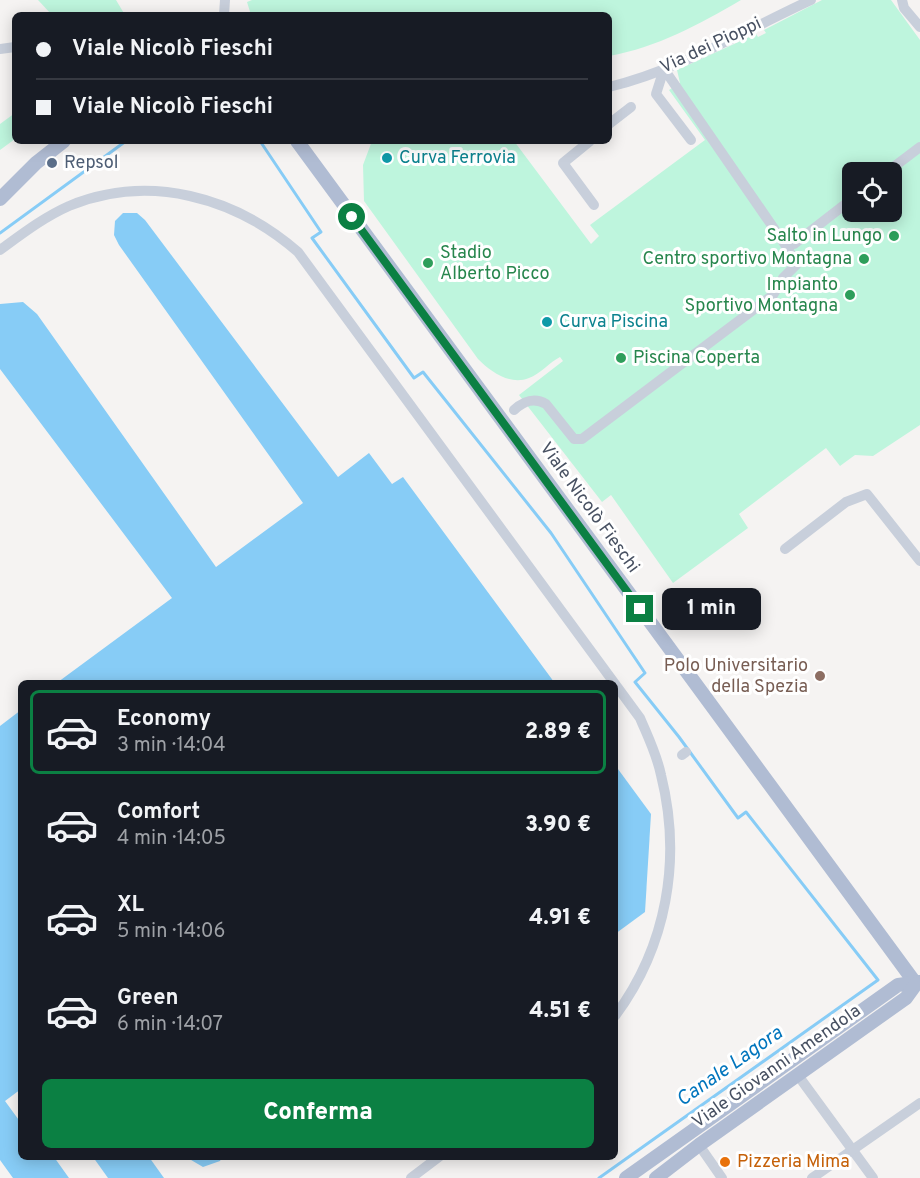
<!DOCTYPE html>
<html lang="it">
<head>
<meta charset="utf-8">
<style>
  body { margin:0; font-family:Overpass,sans-serif; background:#20242c; color:#f1f3f6; height:100vh; display:flex; flex-direction:column; font-size:22px; white-space:nowrap }
  * { box-sizing:border-box; margin:0 }
  p { font-size:20px; color:#9ea1a6 }
  .icon { flex:none; width:33px; height:33px; fill:none; stroke:currentColor; stroke-width:2; stroke-linecap:round; stroke-linejoin:round }
  .map { position:relative; flex:1; overflow:hidden }
  .details { position:absolute; left:18px; top:680px; width:600px; height:480px; display:flex; flex-direction:column; background:#171b24; border-radius:9px; box-shadow:0 3px 15px #0003 }
  .details>* { flex:none }
  .hud { position:absolute; left:12px; top:12px; width:600px; height:132px; border-radius:9px; box-shadow:0 3px 15px #0003; display:grid; align-content:center; height:132px; padding:0 24px; background:#171b24 }
  .fabs { position:absolute; left:842px; top:162px; display:grid; gap:12px }
  .fabs a { display:grid; place-items:center; width:60px; height:60px; border-radius:9px; background:#171b24; box-shadow:0 3px 15px #0003; font-size:30px }
  .end { position:absolute; width:27px; height:27px; margin:-14px; border:8px solid #0b8043; background:#fff; box-shadow:0 0 0 3px #fff }
  .from { border-radius:50% }
  .bubble { position:absolute; height:42px; border-radius:9px; background:#171b24; box-shadow:0 3px 15px #0003; font-size:20px; font-weight:800; line-height:42px; text-align:center }
  .hud b { display:flex; align-items:center; gap:21px; height:57px; font-size:22px }
  .hud b+b { border-top:2px solid #363941 }
  .hud i { width:15px; height:15px; background:#f1f3f6 }
  ul { padding:10px 0 0; list-style:none }
  li { display:flex; align-items:center; gap:18px; height:84px; margin:0 12px 9px; padding:0 12px; border:3px solid transparent; border-radius:9px }
  li div { flex:1 }
  li b { display:block; font-size:22px }
  li em { font-style:normal; font-weight:800 }
  li.selected { border-color:#0b8043 }
  li>.icon { width:54px; height:54px; stroke-width:1.5 }
  .action { display:flex; gap:12px; margin-top:auto; padding:12px 24px }
  .action a { flex:1; height:69px; border-radius:9px; background:#0b8043; color:#fff; font-size:24px; font-weight:800; line-height:69px; text-align:center }
  .map>svg:first-child { display:block }
  .green { fill:#bef5dd; fill-rule:evenodd }
  .water { fill:#87ccf6 }
  .lines { fill:none; stroke-linecap:round; stroke-linejoin:round }
  .stream { stroke:#87ccf6; stroke-width:3 }
  .minor { stroke:#c8cfdb; stroke-width:10 }
  .major { stroke:#b0bcd3; stroke-width:14 }
  .route { stroke:#0b8043; stroke-width:8 }
  .culture-dot { fill:#0f9aa8; stroke:#fff; stroke-width:2 }
  .service-dot { fill:#5c6f8a; stroke:#fff; stroke-width:2 }
  .leisure-dot { fill:#2e9e5b; stroke:#fff; stroke-width:2 }
  .education-dot { fill:#8d6e63; stroke:#fff; stroke-width:2 }
  .food-dot { fill:#e8710a; stroke:#fff; stroke-width:2 }
  .labels { text-anchor:middle; dominant-baseline:central; stroke-width:6; stroke-linejoin:round; paint-order:stroke }
  .street-label { font-size:18px; fill:#485162; stroke:#fff }
  .culture-label { font-size:18px; fill:#0d838f; stroke:#fff; text-anchor:start }
  .service-label { font-size:18px; fill:#4e5e75; stroke:#fff; text-anchor:start }
  .leisure-label { font-size:18px; fill:#27864d; stroke:#fff; text-anchor:end }
  .education-label { font-size:18px; fill:#785e54; stroke:#fff; text-anchor:end }
  .food-label { font-size:18px; fill:#c56008; stroke:#fff; text-anchor:start }
  .water-label { font-size:20px; font-style:italic; fill:#0075bd; stroke:#fff }
</style>
</head>
<body>
<div class="map">
<svg width="920" height="1178" viewBox="0 0 920 1178">
  <rect width="100%" height="100%" fill="#f5f3f2"/>
  <!-- green -->
  <g class="green">
    <polygon points="38,0 116,0 125,15 52,15"/>
    <path d="M252,0H741C698,25 658,47 609,56V15L321,13L251,15L247,2Z"/>
    <path d="M822,0H891L920,40V425L873,456L855,455L840,466L826,448L739,514L748,528L673,583L611,495L602,502L519,395L563,361L560,357C550,362 540,374 529,378C510,386 490,371 478,359L364,201L363,165L372,141H514L591,244L599,236L590,225L705,140L669,90L680,83L677,70L756,34L758,37L766,33L764,30ZM852,172H891V212H852Z"/>
    <polygon points="15,113 15,139 0,150 0,124"/>
  </g>
  <!-- water -->
  <g class="water">
    <polygon points="123,213 137,213 145,220 338,477 369,453 392,484 403,477 554,682 58,682 172,598 0,369 0,304 23,302 37,314 216,567 303,503 119,245 114,235 115,221"/>
    <polygon points="21,710 21,1089 5,1101 21,1123 21,1156 54,1157 69,1178 13,1178 0,1160 0,726"/>
    <polygon points="615,765 651,814 645,912 615,934"/>
    <polygon points="93,1157 149,1157 164,1178 108,1178"/>
    <polygon points="186,1157 222,1157 220,1161 203,1167"/>
  </g>
  <g class="lines">
    <!-- stream -->
    <g class="stream">
      <polyline points="260,141 321,232 312,238 414,378 423,372 551,533 645,673 635,682 679,737 738,818 746,812 878,980 599,1178"/>
      <polyline points="0,233 126,141"/>
    </g>
    <!-- minor -->
    <g class="minor">
      <polyline points="902,0 904,8 920,27"/>
      <polyline points="224,15 225,0"/>
      <polyline points="0,49 15,47"/>
      <polyline points="664,69 786,246 794,244 852,199"/>
      <polyline points="664,69 656,94 691,140"/>
      <path d="M609,87C677,71 746,30 811,0"/>
      <polyline points="609,124 631,107"/>
      <polyline points="590,141 563,163 594,205"/>
      <polyline points="887,172 920,147"/>
      <path d="M0,250C22,234 44,217 69,206C149,173 235,197 298,252L640,718C648,737 657,755 661,775C682,859 667,946 615,1016"/>
      <path d="M514,410C524,401 534,397 546,404L574,439H582L773,295L783,278L797,264L786,246"/>
      <polyline points="785,549 846,502 867,494 920,561"/>
      <polyline points="682,755 686,752"/>
      <polyline points="797,1074 873,1178"/>
      <polyline points="699,1145 722,1178"/>
      <polyline points="411,1178 440,1156"/>
      <polyline points="812,1178 920,1103"/>
    </g>
    <!-- major -->
    <g class="major">
      <polyline points="297,141 916,984"/>
      <polyline points="0,199 36,163 64,141"/>
      <polyline points="626,1178 898,985 920,982"/>
      <polyline points="656,1178 699,1145 906,998 916,984"/>
    </g>
  </g>
  <g class="lines">
    <!-- route -->
    <polyline class="route" points="352,217 640,609"/>
  </g>
  <!-- markers -->
  <g class="culture-dot">
    <circle cx="387" cy="158" r="6"/>
    <circle cx="547" cy="322" r="6"/>
  </g>
  <circle class="service-dot" cx="52" cy="163" r="6"/>
  <g class="leisure-dot">
    <circle cx="894" cy="236" r="6"/>
    <circle cx="864" cy="259" r="6"/>
    <circle cx="428" cy="263" r="6"/>
    <circle cx="850" cy="295" r="6"/>
    <circle cx="621" cy="358" r="6"/>
  </g>
  <circle class="education-dot" cx="820" cy="676" r="6"/>
  <circle class="food-dot" cx="725" cy="1162" r="6"/>
  <g class="labels">
    <!-- street labels -->
    <g class="street-label">
      <text transform="translate(711 46) rotate(-25)">Via dei Pioppi</text>
      <text transform="translate(589 508) rotate(54)">Viale Nicolò Fieschi</text>
      <text transform="translate(777 1067) rotate(-35)">Viale Giovanni Amendola</text>
    </g>
    <!-- culture labels -->
    <g class="culture-label">
      <text x="399" y="158">Curva Ferrovia</text>
      <text x="559" y="322">Curva Piscina</text>
    </g>
    <!-- service labels -->
    <g class="service-label">
      <text x="64" y="163">Repsol</text>
    </g>
    <!-- leisure labels -->
    <g class="leisure-label">
      <text x="882" y="236">Salto in Lungo</text>
      <text x="440" y="253" text-anchor="start">Stadio<tspan x="440" dy="21">Alberto Picco</tspan></text>
      <text x="852" y="259">Centro sportivo Montagna</text>
      <text x="838" y="285">Impianto<tspan x="838" dy="21">Sportivo Montagna</tspan></text>
      <text x="633" y="358" text-anchor="start">Piscina Coperta</text>
    </g>
    <!-- education labels -->
    <g class="education-label">
      <text x="808" y="666">Polo Universitario<tspan x="808" dy="21">della Spezia</tspan></text>
    </g>
    <!-- food labels -->
    <g class="food-label">
      <text x="737" y="1162">Pizzeria Mima</text>
    </g>
    <!-- water labels -->
    <g class="water-label">
      <text transform="translate(730 1067) rotate(-35)">Canale Lagora</text>
    </g>
  </g>
</svg>
<div class="fabs">
<a><svg class="icon" aria-label="locate" viewBox="0 0 24 24"><circle cx="12" cy="12" r="6"/><path d="M12 2v4M12 18v4M2 12h4M18 12h4"/></svg></a>
</div>
<i class="end from" style="left:352px;top:217px"></i>
<i class="end" style="left:640px;top:609px"></i>
<div class="bubble" style="left:662px;top:588px;width:99px">1 min</div>
<div class="hud">
<b><i class="from"></i>Viale Nicolò Fieschi</b>
<b><i></i>Viale Nicolò Fieschi</b>
</div>
<section class="details">
<ul>
<li class="selected"><svg class="icon" aria-label="car" viewBox="0 0 24 24"><path d="M5 17H2v-5l4-1 3-4h7l3 4 3 1v5h-3M9 17h6M6 11h13"/><circle cx="7" cy="17" r="2"/><circle cx="17" cy="17" r="2"/></svg><div><b>Economy</b><p>3 min · 14:04</p></div><em>2.89 €</em></li>
<li><svg class="icon" aria-label="car" viewBox="0 0 24 24"><path d="M5 17H2v-5l4-1 3-4h7l3 4 3 1v5h-3M9 17h6M6 11h13"/><circle cx="7" cy="17" r="2"/><circle cx="17" cy="17" r="2"/></svg><div><b>Comfort</b><p>4 min · 14:05</p></div><em>3.90 €</em></li>
<li><svg class="icon" aria-label="car" viewBox="0 0 24 24"><path d="M5 17H2v-5l4-1 3-4h7l3 4 3 1v5h-3M9 17h6M6 11h13"/><circle cx="7" cy="17" r="2"/><circle cx="17" cy="17" r="2"/></svg><div><b>XL</b><p>5 min · 14:06</p></div><em>4.91 €</em></li>
<li><svg class="icon" aria-label="car" viewBox="0 0 24 24"><path d="M5 17H2v-5l4-1 3-4h7l3 4 3 1v5h-3M9 17h6M6 11h13"/><circle cx="7" cy="17" r="2"/><circle cx="17" cy="17" r="2"/></svg><div><b>Green</b><p>6 min · 14:07</p></div><em>4.51 €</em></li>
</ul>
<div class="action"><a>Conferma</a></div>
</section>
</div>
</body>
</html>
